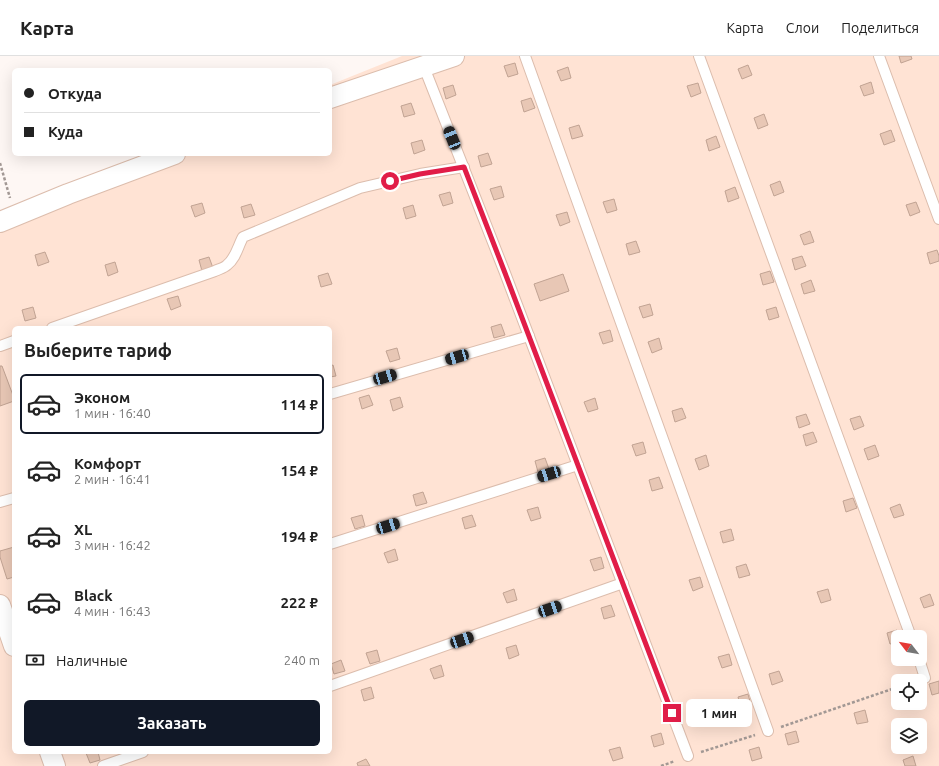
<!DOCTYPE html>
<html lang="ru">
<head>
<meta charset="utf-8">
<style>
  body { margin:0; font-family:Ubuntu,sans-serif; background:#f2f2f2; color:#222; height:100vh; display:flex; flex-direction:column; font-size:15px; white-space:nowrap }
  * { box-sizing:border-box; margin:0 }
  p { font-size:13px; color:#767676 }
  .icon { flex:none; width:22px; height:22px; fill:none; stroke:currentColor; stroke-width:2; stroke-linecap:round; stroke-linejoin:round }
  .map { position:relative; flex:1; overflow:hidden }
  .sheet { position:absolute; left:12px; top:270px; width:320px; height:428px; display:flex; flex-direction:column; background:#fff; border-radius:6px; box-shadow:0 4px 16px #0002 }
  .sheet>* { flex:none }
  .top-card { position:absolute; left:12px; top:12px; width:320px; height:88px; border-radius:6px; box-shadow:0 4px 16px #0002; display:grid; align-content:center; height:88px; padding:0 12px; background:#fff }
  .needle { width:26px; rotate:301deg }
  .controls { position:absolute; left:891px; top:574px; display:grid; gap:8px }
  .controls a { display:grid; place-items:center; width:36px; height:36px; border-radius:6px; background:#fff; box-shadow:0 4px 16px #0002; font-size:20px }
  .end { position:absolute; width:18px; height:18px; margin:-9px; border:5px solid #e11d48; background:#fff; box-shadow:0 0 0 2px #fff }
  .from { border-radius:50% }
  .bubble { position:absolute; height:28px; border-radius:6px; background:#fff; box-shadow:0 4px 16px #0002; font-size:13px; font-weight:600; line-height:28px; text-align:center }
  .car { position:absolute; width:12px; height:24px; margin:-12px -6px; border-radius:5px; box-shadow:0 0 3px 1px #0007; background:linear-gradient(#222 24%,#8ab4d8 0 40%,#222 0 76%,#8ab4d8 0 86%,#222 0) }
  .top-card b { display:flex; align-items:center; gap:14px; height:38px; font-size:15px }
  .top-card b+b { border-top:1px solid #e0e0e0 }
  .top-card i { width:10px; height:10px; background:#222 }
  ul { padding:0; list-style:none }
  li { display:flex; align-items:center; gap:12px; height:60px; margin:0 8px 6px; padding:0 4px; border:2px solid transparent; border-radius:6px }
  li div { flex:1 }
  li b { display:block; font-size:15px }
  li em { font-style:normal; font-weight:600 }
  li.active { border-color:#111827 }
  li>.icon { width:36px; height:36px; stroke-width:1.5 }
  h2 { padding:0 12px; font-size:18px; line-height:48px }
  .pay { display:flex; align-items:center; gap:10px; height:44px; padding:0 12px; font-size:15px }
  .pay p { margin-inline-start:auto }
  .cta { display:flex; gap:8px; margin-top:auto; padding:8px 12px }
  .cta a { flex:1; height:46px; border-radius:6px; background:#111827; color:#fff; font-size:16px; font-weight:600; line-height:46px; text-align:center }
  header { display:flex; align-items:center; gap:24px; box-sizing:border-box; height:56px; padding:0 20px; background:#fff; border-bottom:1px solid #e0e0e0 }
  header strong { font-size:19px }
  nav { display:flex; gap:22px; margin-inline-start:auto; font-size:14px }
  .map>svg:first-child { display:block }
  .green { fill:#ffe3d4; fill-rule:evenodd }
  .building { fill:#e8c7b5; stroke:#c1a393 }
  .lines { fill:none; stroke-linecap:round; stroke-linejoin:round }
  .lane-casing { stroke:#dcbdad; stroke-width:12 }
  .street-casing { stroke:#dcbdad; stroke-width:22 }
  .path { stroke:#a29894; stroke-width:2.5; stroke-dasharray:3 2; stroke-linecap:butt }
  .lane { stroke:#fff; stroke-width:10 }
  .street { stroke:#fff; stroke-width:20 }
  .route { stroke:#e11d48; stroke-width:5 }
</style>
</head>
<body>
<header>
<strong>Карта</strong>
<nav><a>Карта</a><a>Слои</a><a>Поделиться</a></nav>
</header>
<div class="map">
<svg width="939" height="710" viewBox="0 0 939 710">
  <rect width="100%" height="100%" fill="#fef7f4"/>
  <!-- green -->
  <path class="green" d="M402,0H939V710H0V160L156,98H330V29ZM14,272H330V696H14ZM898,581H920V603H898ZM898,625H920V647H898ZM898,669H920V691H898Z"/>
  <!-- building -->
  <g class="building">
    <polygon points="899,0 911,0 912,3 901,7"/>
    <polygon points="515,7 518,18 508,21 504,10"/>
    <polygon points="748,9 752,19 742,23 738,13"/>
    <polygon points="568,11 571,22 561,25 557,15"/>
    <polygon points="871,26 874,37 864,40 860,30"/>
    <polygon points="698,27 701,37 691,41 687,30"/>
    <polygon points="453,29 456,39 446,43 443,32"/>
    <polygon points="531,42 535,52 524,56 521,45"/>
    <polygon points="411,47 415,58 404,61 401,50"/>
    <polygon points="764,58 768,69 758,73 754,62"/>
    <polygon points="579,69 583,80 572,83 569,72"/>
    <polygon points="891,74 895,85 884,89 880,78"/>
    <polygon points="716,80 720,91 709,95 706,84"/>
    <polygon points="422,84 425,94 414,98 411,87"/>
    <polygon points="488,97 492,108 481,111 478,100"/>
    <polygon points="780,125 784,136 774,140 770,129"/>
    <polygon points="501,130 504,141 494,144 490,133"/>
    <polygon points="735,131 739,142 728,146 725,135"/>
    <polygon points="450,136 453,147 443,150 439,139"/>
    <polygon points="614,143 617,154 607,157 603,146"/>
    <polygon points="916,146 920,156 910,160 906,149"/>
    <polygon points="202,147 205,157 195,161 191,150"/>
    <polygon points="251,148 255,159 244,162 241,151"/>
    <polygon points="413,149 416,160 406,163 403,152"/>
    <polygon points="567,156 570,166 560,170 556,159"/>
    <polygon points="810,175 814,186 804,189 800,179"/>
    <polygon points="636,185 640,196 629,199 626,188"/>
    <polygon points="937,194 939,200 939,205 930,208 927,197"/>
    <polygon points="45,196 49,206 38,210 35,199"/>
    <polygon points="802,200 806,210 795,214 792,203"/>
    <polygon points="209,201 213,212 202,215 199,204"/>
    <polygon points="115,206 118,216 108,220 105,209"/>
    <polygon points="770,215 774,226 763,229 760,218"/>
    <polygon points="328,217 332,228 321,231 318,220"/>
    <polygon points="563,218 569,235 540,245 534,228"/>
    <polygon points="811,224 815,235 804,238 801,228"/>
    <polygon points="178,240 181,250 171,254 167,243"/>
    <polygon points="650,248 653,259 643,262 639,251"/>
    <polygon points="33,251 36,262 25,265 22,254"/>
    <polygon points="776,251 779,261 769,264 766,254"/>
    <polygon points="501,268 505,279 494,282 491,271"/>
    <polygon points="610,274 613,285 603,288 599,277"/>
    <polygon points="659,282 662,293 652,297 648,286"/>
    <polygon points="397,292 400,303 390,306 386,295"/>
    <polygon points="333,309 336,320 330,321 330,310"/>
    <polygon points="0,310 2,310 14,342 14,345 0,350"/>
    <polygon points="369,339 373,349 362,353 359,342"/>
    <polygon points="400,341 403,351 393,355 390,344"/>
    <polygon points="595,342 598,353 588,356 584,346"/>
    <polygon points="682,352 686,362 675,366 672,355"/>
    <polygon points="806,358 810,368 799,372 796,361"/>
    <polygon points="860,360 864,370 854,374 850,363"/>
    <polygon points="813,376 817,386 806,390 803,379"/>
    <polygon points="643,386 646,397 636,400 632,389"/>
    <polygon points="875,389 879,400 868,404 864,393"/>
    <polygon points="706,399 709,410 699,414 695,403"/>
    <polygon points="545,402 549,413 538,416 535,405"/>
    <polygon points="659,421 663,432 652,435 649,424"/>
    <polygon points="423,436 427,447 416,450 413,439"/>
    <polygon points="853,442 857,452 846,456 843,445"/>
    <polygon points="900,448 904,459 894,462 890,452"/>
    <polygon points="538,451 541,462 531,465 527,454"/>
    <polygon points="362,459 365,470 355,473 351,462"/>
    <polygon points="472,459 476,470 465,473 462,462"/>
    <polygon points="731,473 734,484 723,487 720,476"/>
    <polygon points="14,491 14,521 7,523 0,501 0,495"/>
    <polygon points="395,493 398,504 388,507 384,497"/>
    <polygon points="601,501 604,512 594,515 590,504"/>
    <polygon points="746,508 750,519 739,522 736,511"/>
    <polygon points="700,521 703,531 693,535 689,524"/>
    <polygon points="514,533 517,544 507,547 503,537"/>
    <polygon points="828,533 831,544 821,547 817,536"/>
    <polygon points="930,538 934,549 924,552 920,542"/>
    <polygon points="611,549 615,560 604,563 601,552"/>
    <polygon points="897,574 899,581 898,581 898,586 890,588 887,577"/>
    <polygon points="516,589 519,599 509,603 506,592"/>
    <polygon points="377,594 380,605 370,608 366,597"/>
    <polygon points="729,598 732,609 722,612 718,601"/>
    <polygon points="341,604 345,615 334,618 331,608"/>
    <polygon points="441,609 444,620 434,623 430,613"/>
    <polygon points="779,615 783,625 772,629 769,618"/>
    <polygon points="939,625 939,637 932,639 929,628"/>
    <polygon points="371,631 374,642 364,645 361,634"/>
    <polygon points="748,638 751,649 741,652 738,641"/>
    <polygon points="865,654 868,666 857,668 854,657"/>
    <polygon points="796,675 799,686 788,689 785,678"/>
    <polygon points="661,677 664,688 654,691 651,680"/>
    <polygon points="620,691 623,702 613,705 609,694"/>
    <polygon points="759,691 762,702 752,705 749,694"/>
    <polygon points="98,696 100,704 90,707 86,697"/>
    <polygon points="913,700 916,710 905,710 903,704"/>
    <polygon points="366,703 370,710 358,710 357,707"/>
  </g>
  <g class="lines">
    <defs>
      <g id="lane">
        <polyline points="525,0 768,675"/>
        <polyline points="699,0 911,581"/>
        <polyline points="879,0 939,163"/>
        <polyline points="424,11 505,217 688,700"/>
        <path d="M52,272L215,215C219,213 224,212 227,209C236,202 238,190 243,181L360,132L420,118L464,111"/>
        <polyline points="0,290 14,285"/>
        <polyline points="330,338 529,280"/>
        <polyline points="0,446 14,442"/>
        <polyline points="330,488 578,409"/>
        <polyline points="919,603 925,622"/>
        <polyline points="330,630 623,527"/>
        <polyline points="103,710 143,696"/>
      </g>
      <g id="street">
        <polyline points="330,42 454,0"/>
        <polyline points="0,166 68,138 175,98"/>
        <polyline points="0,549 14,590"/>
        <polyline points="50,696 55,710"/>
      </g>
    </defs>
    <!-- lane casing -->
    <use href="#lane" class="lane-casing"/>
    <!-- street casing -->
    <use href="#street" class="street-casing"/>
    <!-- path -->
    <g class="path">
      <polyline points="0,107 10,142"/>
      <polyline points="781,671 898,631"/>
      <polyline points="701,696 755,679"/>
      <polyline points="661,710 675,705"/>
    </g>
    <!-- lane -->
    <use href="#lane" class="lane"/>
    <!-- street -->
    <use href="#street" class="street"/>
  </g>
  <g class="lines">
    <!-- route -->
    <polyline class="route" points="390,125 420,118 464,111 505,217 672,657"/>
  </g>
</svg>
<div class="controls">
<a><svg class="needle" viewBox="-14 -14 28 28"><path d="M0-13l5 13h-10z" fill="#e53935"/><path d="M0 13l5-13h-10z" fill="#767676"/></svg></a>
<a><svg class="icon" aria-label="locate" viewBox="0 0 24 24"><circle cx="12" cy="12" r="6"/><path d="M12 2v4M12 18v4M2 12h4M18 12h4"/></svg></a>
<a><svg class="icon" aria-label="layers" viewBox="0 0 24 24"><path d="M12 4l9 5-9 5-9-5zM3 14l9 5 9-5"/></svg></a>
</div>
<i class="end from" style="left:390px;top:125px"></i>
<i class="end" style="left:672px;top:657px"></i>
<div class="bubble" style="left:686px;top:643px;width:66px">1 мин</div>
<i class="car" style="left:452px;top:82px;rotate:338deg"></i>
<i class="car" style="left:457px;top:301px;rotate:254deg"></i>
<i class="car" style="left:385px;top:321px;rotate:74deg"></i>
<i class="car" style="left:549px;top:418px;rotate:253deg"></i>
<i class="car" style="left:388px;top:470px;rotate:73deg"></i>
<i class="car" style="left:550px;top:553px;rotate:71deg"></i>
<i class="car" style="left:462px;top:584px;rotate:71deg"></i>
<div class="top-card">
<b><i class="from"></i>Откуда</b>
<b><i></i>Куда</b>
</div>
<section class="sheet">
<h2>Выберите тариф</h2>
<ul>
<li class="active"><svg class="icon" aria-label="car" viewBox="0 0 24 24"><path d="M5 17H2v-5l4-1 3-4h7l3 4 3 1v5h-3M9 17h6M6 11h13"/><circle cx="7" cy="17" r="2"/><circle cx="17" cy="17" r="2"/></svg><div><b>Эконом</b><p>1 мин · 16:40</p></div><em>114 ₽</em></li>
<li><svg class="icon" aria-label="car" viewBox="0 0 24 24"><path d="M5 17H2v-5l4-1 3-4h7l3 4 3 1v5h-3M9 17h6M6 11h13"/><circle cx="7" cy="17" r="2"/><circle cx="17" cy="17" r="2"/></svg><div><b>Комфорт</b><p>2 мин · 16:41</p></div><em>154 ₽</em></li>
<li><svg class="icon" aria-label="car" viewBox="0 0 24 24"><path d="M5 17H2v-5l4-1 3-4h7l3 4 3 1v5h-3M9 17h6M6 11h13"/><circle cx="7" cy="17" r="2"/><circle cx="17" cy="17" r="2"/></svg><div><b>XL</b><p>3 мин · 16:42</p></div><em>194 ₽</em></li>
<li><svg class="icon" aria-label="car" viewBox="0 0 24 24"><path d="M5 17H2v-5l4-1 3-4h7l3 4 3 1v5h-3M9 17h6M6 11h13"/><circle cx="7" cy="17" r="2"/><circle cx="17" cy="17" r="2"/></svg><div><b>Black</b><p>4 мин · 16:43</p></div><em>222 ₽</em></li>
</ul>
<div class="pay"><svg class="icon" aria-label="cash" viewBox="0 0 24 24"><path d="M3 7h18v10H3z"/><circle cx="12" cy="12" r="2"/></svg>Наличные<p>240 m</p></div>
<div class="cta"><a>Заказать</a></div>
</section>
</div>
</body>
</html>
